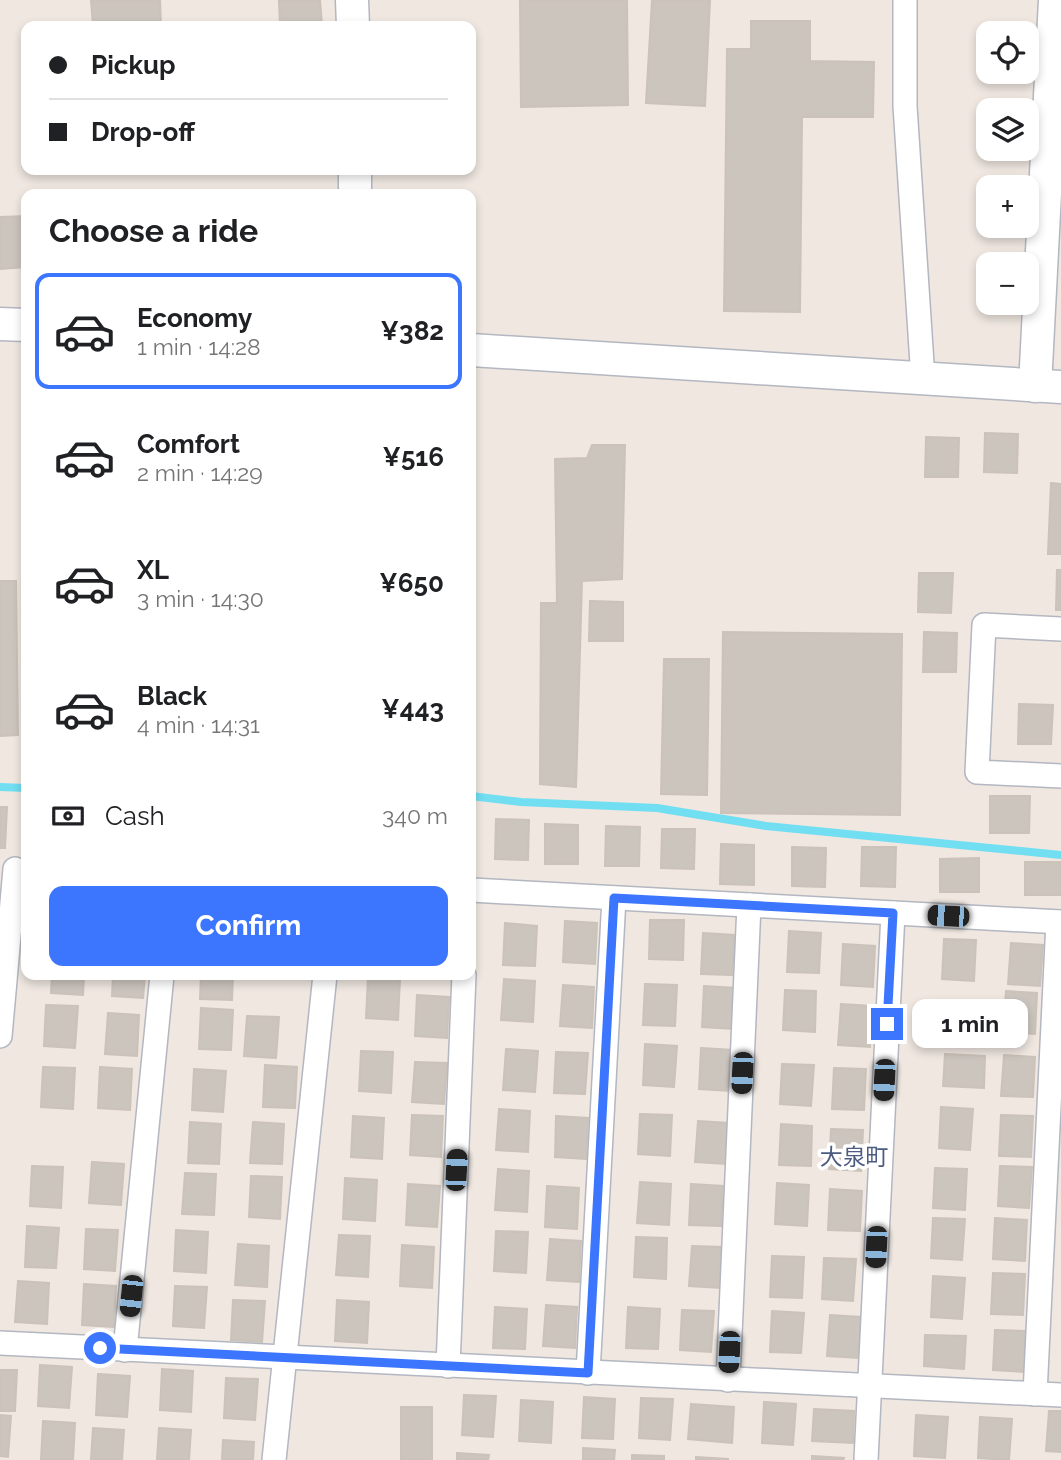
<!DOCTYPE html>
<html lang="en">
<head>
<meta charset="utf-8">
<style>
  body { margin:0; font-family:Raleway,"Noto Sans JP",sans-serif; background:#f2f2f2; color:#202124; height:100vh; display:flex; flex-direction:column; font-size:26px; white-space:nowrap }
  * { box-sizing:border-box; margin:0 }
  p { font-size:23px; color:#757577 }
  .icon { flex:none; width:38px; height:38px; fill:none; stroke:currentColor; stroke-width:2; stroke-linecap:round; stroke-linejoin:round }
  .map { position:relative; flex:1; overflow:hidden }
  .details { position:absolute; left:21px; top:189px; width:455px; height:791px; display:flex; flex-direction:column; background:#fff; border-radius:14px; box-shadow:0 4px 10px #0003 }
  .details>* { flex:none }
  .top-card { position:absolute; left:21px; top:21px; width:455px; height:154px; border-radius:14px; box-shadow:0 4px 10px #0003; display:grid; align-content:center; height:154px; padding:0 28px; background:#fff }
  .fabs { position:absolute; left:976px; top:21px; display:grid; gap:14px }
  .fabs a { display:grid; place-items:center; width:63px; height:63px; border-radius:14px; background:#fff; box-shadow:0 4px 10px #0003; font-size:35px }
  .end { position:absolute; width:32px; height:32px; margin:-16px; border:9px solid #3d76fe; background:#fff; box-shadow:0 0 0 4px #fff }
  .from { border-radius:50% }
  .bubble { position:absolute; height:49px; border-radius:14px; background:#fff; box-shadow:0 4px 10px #0003; font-size:23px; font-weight:700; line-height:49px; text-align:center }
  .car { position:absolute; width:21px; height:42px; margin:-21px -10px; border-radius:9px; box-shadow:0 0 5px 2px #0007; background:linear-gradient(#222 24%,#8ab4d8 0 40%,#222 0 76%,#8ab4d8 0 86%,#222 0) }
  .top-card b { display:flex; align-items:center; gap:24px; height:66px; font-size:26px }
  .top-card b+b { border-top:2px solid #e0e0e0 }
  .top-card i { width:18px; height:18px; background:#202124 }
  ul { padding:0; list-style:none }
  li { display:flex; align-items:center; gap:21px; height:116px; margin:0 14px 10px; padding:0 14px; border:4px solid transparent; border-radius:14px }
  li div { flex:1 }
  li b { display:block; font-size:26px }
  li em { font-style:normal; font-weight:700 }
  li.active { border-color:#3d76fe }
  li>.icon { width:63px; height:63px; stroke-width:1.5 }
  h2 { padding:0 28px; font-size:32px; line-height:84px }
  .pay { display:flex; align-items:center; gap:18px; height:77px; padding:0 28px; font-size:26px }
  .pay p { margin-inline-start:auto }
  .primary-button { display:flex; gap:14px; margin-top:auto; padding:14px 28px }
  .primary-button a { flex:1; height:80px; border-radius:14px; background:#3d76fe; color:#fff; font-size:28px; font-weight:700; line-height:80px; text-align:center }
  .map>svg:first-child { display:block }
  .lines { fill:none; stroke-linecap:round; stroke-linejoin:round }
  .stream { stroke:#71def2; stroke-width:8 }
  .building { fill:#cbc5be; stroke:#cbc2b9; stroke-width:2 }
  .street-casing { stroke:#b3b7c1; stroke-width:26 }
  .secondary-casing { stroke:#b3b7c1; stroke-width:35 }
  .street { stroke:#fff; stroke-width:23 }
  .secondary { stroke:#fff; stroke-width:32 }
  .route { stroke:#3d76fe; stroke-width:9 }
  .labels { text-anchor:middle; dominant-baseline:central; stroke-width:7; stroke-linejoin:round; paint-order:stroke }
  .quarter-label { font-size:23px; fill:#4c5b80; stroke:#fff }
</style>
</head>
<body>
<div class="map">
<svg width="1061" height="1460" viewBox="0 0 1061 1460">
  <rect width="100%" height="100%" fill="#efe7e0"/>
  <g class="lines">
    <!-- stream -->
    <g class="stream">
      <polyline points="0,787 26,788"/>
      <polyline points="471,796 521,802 657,808 766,826 1061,855"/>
    </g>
  </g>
  <!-- building -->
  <g class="building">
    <polygon points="91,0 160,0 161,26 93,26"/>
    <polygon points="320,0 322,26 280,26 279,1"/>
    <polygon points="520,0 627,0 628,105 521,107"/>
    <polygon points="652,0 710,0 705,106 646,103"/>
    <polygon points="751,21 810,21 810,61 874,62 873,117 802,117 800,312 724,311 727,49 751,49"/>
    <polygon points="101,170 167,170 101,174"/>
    <rect x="267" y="170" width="59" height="2"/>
    <polygon points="26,216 26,267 0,269 0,217"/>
    <polygon points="985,433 1018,434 1017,473 984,472"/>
    <polygon points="926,437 959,438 958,477 925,477"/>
    <polygon points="592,445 625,445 622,579 582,581 576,787 540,784 541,603 557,603 555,459 587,458"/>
    <polygon points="1051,483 1061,484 1061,554 1048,554"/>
    <polygon points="1057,570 1061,570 1061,610 1056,610"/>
    <polygon points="919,573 953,573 951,613 918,612"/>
    <polygon points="0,581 16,581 18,735 0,736"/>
    <polygon points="590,601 623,602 623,641 589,641"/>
    <polygon points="723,632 902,634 900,815 721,813"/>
    <polygon points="924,632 957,633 956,672 923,672"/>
    <polygon points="664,659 709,659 707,795 661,794"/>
    <polygon points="1019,704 1053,705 1051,744 1018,744"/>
    <polygon points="990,796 1030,796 1029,833 990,833"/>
    <polygon points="0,807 7,807 5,848 0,848"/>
    <polygon points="496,819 529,820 528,860 495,859"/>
    <polygon points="545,824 578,825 578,864 545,864"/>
    <polygon points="606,826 640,827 639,866 605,866"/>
    <polygon points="662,829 695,829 694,869 661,868"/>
    <polygon points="721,844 754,845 754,885 720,884"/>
    <polygon points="792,847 826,848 825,887 792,886"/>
    <polygon points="862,847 896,847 895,887 861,886"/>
    <polygon points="979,858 979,892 940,892 940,859"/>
    <rect x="1025" y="862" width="36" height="33"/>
    <polygon points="650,920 684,920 683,960 649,959"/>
    <polygon points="565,921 597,923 595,964 563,962"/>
    <polygon points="505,923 537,926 535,966 503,965"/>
    <polygon points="789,931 821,933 819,973 787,972"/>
    <polygon points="703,933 735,935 732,975 701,974"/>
    <polygon points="944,939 976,940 974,981 942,979"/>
    <polygon points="1011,943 1043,945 1040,986 1008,984"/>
    <polygon points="843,944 875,946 873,987 841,985"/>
    <polygon points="52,975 84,975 83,995 51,993"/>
    <polygon points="113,975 145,975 143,998 112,996"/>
    <polygon points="201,975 233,975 232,1000 200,999"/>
    <polygon points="368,977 400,979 398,1020 366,1018"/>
    <polygon points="504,979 535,981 533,1022 501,1020"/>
    <polygon points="645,984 677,985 675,1026 643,1025"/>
    <polygon points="563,985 594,987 592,1028 560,1026"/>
    <polygon points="704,986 736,988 734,1029 702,1027"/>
    <polygon points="785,990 816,991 815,1032 783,1030"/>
    <polygon points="1006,991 1037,993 1035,1034 1003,1032"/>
    <polygon points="417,995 449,997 447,1038 415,1036"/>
    <polygon points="946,1003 978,1005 976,1046 944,1044"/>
    <polygon points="841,1004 872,1006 870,1047 838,1045"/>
    <polygon points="46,1005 78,1006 75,1048 44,1046"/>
    <polygon points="201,1008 233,1010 231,1050 199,1049"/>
    <polygon points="108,1013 139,1015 137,1056 105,1054"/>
    <polygon points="247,1016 279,1017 276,1058 244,1056"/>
    <polygon points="645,1044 677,1046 674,1087 643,1085"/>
    <polygon points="701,1048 733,1050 730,1091 699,1089"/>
    <polygon points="506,1049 538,1051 535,1092 503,1090"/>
    <polygon points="361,1051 393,1052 391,1093 359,1091"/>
    <polygon points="556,1052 588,1053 585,1094 554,1093"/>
    <polygon points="945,1054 985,1056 984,1088 943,1086"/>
    <polygon points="1004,1055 1035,1057 1033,1097 1001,1096"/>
    <polygon points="415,1062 447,1063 444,1104 412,1102"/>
    <polygon points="782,1064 814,1065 811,1106 780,1104"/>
    <polygon points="265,1065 297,1067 295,1108 263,1107"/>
    <polygon points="43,1067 75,1068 73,1109 41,1107"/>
    <polygon points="100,1067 132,1069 130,1110 98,1108"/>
    <polygon points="834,1068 866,1069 864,1110 832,1109"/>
    <polygon points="194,1069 226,1071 223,1112 192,1110"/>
    <polygon points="941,1107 973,1109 970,1150 939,1148"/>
    <polygon points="499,1109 530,1111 528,1152 496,1150"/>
    <polygon points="640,1114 672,1115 670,1156 638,1154"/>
    <polygon points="412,1115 443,1116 441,1157 410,1155"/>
    <polygon points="1001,1115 1033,1116 1031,1157 999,1156"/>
    <polygon points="353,1116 384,1118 382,1159 351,1157"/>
    <polygon points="556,1116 588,1118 586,1159 555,1157"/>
    <polygon points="698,1121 729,1123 727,1164 695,1162"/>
    <polygon points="190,1122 221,1124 219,1164 188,1163"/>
    <polygon points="253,1122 284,1124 282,1164 250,1163"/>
    <polygon points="781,1124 812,1126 811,1166 779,1165"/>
    <polygon points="831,1129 863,1130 861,1171 829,1169"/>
    <polygon points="92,1162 124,1164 121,1205 89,1203"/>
    <polygon points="32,1166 63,1167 61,1208 30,1206"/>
    <polygon points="1000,1166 1032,1167 1029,1208 998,1206"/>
    <polygon points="935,1168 967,1169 965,1210 933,1208"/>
    <polygon points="498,1169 529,1171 527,1212 495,1210"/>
    <polygon points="185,1173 216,1174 214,1215 182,1214"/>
    <polygon points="251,1176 282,1177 280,1219 249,1217"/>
    <polygon points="345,1178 377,1180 375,1221 343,1219"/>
    <polygon points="640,1182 671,1184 669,1225 637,1223"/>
    <polygon points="777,1183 809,1185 807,1226 775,1224"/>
    <polygon points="408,1184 440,1186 437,1227 406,1225"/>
    <polygon points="691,1184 723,1186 721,1226 689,1225"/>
    <polygon points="547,1186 579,1188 577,1229 545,1227"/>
    <polygon points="830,1189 862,1191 860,1231 828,1230"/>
    <polygon points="933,1218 965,1219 962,1260 931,1258"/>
    <polygon points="995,1218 1027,1220 1025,1261 993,1259"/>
    <polygon points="27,1226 59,1228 56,1268 25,1267"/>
    <polygon points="86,1229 118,1230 115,1271 84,1269"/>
    <polygon points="176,1230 208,1232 206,1273 174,1271"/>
    <polygon points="496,1231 528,1232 526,1273 494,1271"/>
    <polygon points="339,1235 370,1236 368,1277 336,1275"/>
    <polygon points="636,1237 667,1238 666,1279 634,1277"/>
    <polygon points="550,1239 581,1241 579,1282 547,1280"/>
    <polygon points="238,1244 269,1246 267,1287 235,1285"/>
    <polygon points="402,1245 434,1247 432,1288 400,1286"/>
    <polygon points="692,1246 723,1247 721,1288 689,1286"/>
    <polygon points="772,1256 804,1257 802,1298 770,1297"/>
    <polygon points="824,1258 856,1259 853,1301 822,1299"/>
    <polygon points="993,1273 1025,1274 1023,1315 991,1314"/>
    <polygon points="933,1276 965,1278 962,1319 931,1317"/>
    <polygon points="18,1281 49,1283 47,1324 15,1322"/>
    <polygon points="84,1284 116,1286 114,1327 82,1325"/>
    <polygon points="175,1286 207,1287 204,1328 173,1326"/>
    <polygon points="233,1300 265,1301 262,1342 231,1340"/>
    <polygon points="337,1300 369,1302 367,1343 335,1341"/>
    <polygon points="546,1305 577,1307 575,1348 543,1346"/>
    <polygon points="495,1307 527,1309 525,1349 493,1348"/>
    <polygon points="628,1307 660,1309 658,1349 626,1348"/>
    <polygon points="682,1310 714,1311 711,1352 680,1350"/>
    <polygon points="772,1311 804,1313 801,1353 770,1352"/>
    <polygon points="830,1315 861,1317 859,1358 827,1356"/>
    <polygon points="995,1330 1027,1331 1024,1372 993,1370"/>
    <polygon points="925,1335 966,1336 964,1369 924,1366"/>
    <polygon points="40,1365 72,1367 69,1408 38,1406"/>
    <polygon points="162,1369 193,1371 191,1412 160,1410"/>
    <polygon points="0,1370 17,1370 15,1411 0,1411"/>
    <polygon points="98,1374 130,1376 127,1417 96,1415"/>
    <polygon points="226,1378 258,1379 255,1420 224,1418"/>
    <polygon points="464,1395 496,1396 493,1437 462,1435"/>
    <polygon points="584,1397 615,1399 613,1439 582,1438"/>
    <polygon points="641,1398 673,1399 670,1440 639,1438"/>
    <polygon points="521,1400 553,1402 551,1443 519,1441"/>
    <polygon points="764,1402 796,1404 793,1445 762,1443"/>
    <polygon points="691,1404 734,1407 732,1443 688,1439"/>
    <rect x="401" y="1407" width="31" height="53"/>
    <polygon points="814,1409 854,1411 853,1443 812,1441"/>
    <polygon points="1049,1411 1061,1411 1061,1452 1046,1451"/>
    <polygon points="0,1415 11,1416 8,1457 0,1456"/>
    <polygon points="916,1415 948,1417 945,1458 914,1456"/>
    <polygon points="980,1417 1012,1419 1009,1460 978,1458"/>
    <polygon points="43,1421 75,1423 73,1460 41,1460"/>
    <polygon points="93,1428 124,1430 122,1460 91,1460"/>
    <polygon points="159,1428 191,1430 189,1460 157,1460"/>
    <polygon points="223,1440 254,1442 253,1460 222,1460"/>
    <polygon points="583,1448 615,1450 614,1460 583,1460"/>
    <polygon points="457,1453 489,1455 488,1460 457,1460"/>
    <polygon points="632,1455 664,1456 664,1460 632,1460"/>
    <polygon points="812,1456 844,1458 843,1460 812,1460"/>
    <polygon points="696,1457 728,1459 728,1460 696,1460"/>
  </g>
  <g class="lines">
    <defs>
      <g id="street">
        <polyline points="905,0 905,106 923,379"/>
        <polyline points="1061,629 984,625 977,772 1061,776"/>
        <polyline points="471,890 1061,922"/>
        <polyline points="0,1036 15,869"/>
        <polyline points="0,1343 1061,1395"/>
        <polyline points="125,1350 162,975"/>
        <polyline points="448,1366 464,975"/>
        <polyline points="588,1373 614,898"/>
        <polyline points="728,1380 749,905"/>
        <polyline points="1035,1394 1058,922"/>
        <polyline points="274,1460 325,975"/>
        <polyline points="866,1460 893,913"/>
      </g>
      <g id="secondary">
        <polyline points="352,0 353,26"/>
        <polyline points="355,170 355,194"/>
        <polyline points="0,324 26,325"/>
        <polyline points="471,350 1061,387"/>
        <polyline points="1035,386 1055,0"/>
      </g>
    </defs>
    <!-- street casing -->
    <use href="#street" class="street-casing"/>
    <!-- secondary casing -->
    <use href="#secondary" class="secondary-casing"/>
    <!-- street -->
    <use href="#street" class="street"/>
    <!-- secondary -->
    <use href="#secondary" class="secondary"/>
  </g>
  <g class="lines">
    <!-- route -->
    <polyline class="route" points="100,1348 588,1373 614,898 893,913 887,1024"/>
  </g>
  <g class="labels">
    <!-- quarter labels -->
    <g class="quarter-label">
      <text x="854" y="1156">大泉町</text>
    </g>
  </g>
</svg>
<div class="fabs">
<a><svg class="icon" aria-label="locate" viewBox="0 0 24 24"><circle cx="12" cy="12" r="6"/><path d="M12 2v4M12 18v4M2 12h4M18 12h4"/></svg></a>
<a><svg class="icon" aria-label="layers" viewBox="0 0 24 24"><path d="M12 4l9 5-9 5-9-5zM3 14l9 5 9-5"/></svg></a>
<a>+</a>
<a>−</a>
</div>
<i class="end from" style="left:100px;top:1348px"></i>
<i class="end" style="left:887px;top:1024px"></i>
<div class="bubble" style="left:912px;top:999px;width:116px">1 min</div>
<i class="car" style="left:948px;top:916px;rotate:273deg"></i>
<i class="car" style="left:742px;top:1073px;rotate:183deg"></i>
<i class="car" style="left:884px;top:1080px;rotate:183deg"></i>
<i class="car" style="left:456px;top:1170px;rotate:3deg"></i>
<i class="car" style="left:876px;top:1247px;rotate:183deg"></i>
<i class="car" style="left:131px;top:1296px;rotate:186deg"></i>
<i class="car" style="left:729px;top:1352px;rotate:183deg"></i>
<div class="top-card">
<b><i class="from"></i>Pickup</b>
<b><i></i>Drop-off</b>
</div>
<section class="details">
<h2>Choose a ride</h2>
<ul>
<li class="active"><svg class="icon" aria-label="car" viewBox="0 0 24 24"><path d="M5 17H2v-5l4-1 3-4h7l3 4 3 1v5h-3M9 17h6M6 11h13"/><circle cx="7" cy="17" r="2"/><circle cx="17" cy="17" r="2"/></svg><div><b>Economy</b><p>1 min · 14:28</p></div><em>¥382</em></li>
<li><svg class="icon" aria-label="car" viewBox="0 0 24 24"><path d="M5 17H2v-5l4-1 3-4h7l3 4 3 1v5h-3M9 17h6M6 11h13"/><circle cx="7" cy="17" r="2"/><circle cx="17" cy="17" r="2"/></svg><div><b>Comfort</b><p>2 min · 14:29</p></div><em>¥516</em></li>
<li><svg class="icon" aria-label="car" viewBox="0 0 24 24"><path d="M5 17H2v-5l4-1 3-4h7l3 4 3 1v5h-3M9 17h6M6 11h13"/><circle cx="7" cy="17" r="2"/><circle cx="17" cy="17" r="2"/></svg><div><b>XL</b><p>3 min · 14:30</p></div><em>¥650</em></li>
<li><svg class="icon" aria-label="car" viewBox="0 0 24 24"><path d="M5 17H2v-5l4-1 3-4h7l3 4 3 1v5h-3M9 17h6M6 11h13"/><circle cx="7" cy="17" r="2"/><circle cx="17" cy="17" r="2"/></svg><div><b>Black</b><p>4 min · 14:31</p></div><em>¥443</em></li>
</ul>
<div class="pay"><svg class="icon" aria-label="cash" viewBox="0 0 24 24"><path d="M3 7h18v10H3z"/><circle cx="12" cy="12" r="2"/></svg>Cash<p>340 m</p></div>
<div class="primary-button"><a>Confirm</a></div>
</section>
</div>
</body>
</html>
